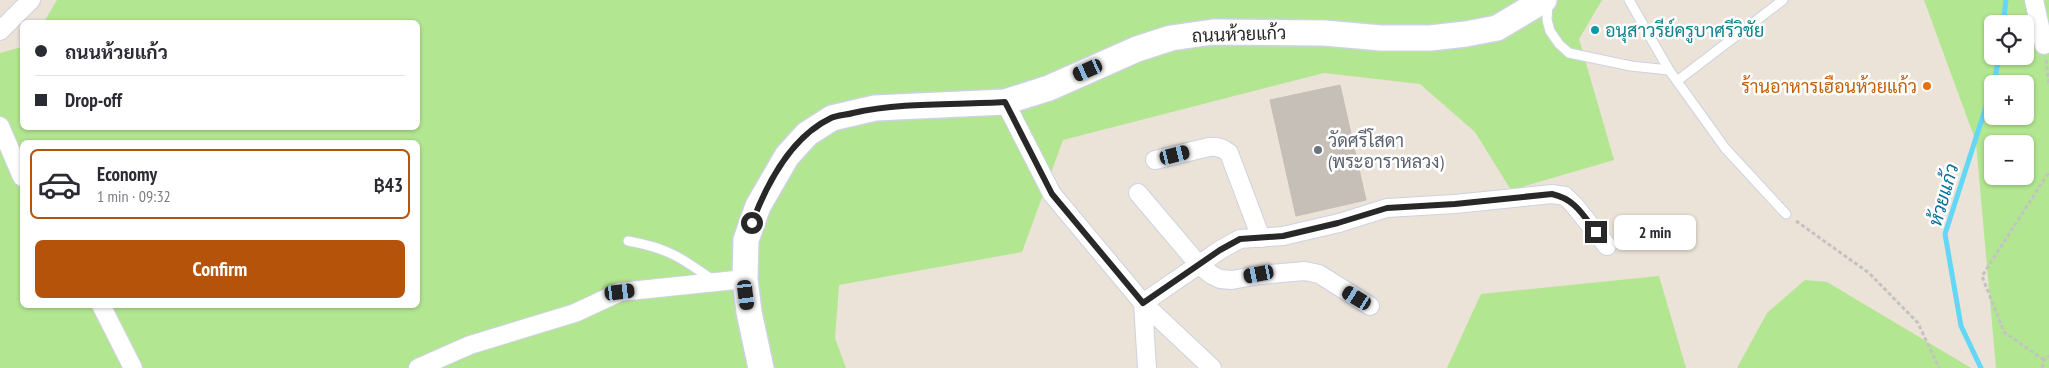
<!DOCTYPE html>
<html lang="en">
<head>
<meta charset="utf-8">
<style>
  body { margin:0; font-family:"PT Sans Narrow",Sarabun,sans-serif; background:#f2f2f3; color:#2b2b33; height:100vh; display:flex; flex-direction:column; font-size:19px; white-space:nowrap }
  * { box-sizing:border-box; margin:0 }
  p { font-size:16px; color:#7c7c81 }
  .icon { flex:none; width:28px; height:28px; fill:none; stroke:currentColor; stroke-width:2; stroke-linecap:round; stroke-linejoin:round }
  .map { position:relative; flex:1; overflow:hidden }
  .drawer { position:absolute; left:20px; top:140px; width:400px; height:168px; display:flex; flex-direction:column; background:#fff; border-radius:8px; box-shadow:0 1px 4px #0004 }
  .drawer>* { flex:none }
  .hud { position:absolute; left:20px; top:20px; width:400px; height:110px; border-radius:8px; box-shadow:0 1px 4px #0004; display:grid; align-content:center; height:110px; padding:0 15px; background:#fff }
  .buttons { position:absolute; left:1984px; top:15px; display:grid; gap:10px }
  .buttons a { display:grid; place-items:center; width:50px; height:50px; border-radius:8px; background:#fff; box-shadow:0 1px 4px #0004; font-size:25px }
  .end { position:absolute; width:22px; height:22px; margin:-11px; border:6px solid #282828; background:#fff; box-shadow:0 0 0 2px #fff }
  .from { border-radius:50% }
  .bubble { position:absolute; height:35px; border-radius:8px; background:#fff; box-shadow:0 1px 4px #0004; font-size:16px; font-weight:600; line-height:35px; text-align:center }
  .car { position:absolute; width:15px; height:30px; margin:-15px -8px; border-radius:6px; box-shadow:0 0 4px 1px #0007; background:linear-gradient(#222 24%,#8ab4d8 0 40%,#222 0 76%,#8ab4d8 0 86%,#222 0) }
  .hud b { display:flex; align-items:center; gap:18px; height:48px; font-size:19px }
  .hud b+b { border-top:1px solid #e1e1e2 }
  .hud i { width:12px; height:12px; background:#2b2b33 }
  ul { padding:9px 0 0; list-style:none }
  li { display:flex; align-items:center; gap:15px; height:70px; margin:0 10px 8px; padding:0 5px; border:2px solid transparent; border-radius:8px }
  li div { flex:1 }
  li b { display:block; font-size:19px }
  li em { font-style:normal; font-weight:600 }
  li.on { border-color:#b45309 }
  li>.icon { width:45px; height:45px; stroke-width:1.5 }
  .button { display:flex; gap:10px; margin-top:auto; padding:10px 15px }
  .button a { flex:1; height:58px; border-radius:8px; background:#b45309; color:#fff; font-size:20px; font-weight:600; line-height:58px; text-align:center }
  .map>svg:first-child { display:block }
  .green { fill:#b2e690; fill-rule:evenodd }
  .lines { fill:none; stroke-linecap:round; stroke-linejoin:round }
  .stream { stroke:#63d7f5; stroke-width:5 }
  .building { fill:#c6bfb8; stroke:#c6beb2 }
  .service-casing { stroke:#cdd2e2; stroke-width:11 }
  .minor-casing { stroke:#cdd2e2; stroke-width:20 }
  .secondary-casing { stroke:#cdd2e2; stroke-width:28 }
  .path { stroke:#c3c3c3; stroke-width:3; stroke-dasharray:4 2.5; stroke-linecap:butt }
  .service { stroke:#fff; stroke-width:9 }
  .minor { stroke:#fff; stroke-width:18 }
  .secondary { stroke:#fff; stroke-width:25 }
  .route { stroke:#282828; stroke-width:6 }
  .culture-dot { fill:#0f9aa8; stroke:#fff; stroke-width:2 }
  .food-dot { fill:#e8710a; stroke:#fff; stroke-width:2 }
  .worship-dot { fill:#6b7280; stroke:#fff; stroke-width:2 }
  .labels { text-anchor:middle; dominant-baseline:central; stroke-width:5; stroke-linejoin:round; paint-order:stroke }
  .culture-label { font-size:18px; fill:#0d838f; stroke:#fff; text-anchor:start }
  .street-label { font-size:18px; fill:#282828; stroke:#fff }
  .food-label { font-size:18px; fill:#c56008; stroke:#fff; text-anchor:end }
  .worship-label { font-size:18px; fill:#5b616d; stroke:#fff; text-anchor:start }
  .water-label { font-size:19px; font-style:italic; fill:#05729e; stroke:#fff }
</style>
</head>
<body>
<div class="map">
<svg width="2049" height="368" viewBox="0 0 2049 368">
  <rect width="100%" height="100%" fill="#ebe2d8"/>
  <!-- green -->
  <g class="green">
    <path d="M57,0H1602L1579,39L1614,160L1511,190L1475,132L1420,84L1324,73L1063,140L1022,252L839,285L835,338L846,368H0V53L22,47V128H418V22H44ZM22,142H418V305H22Z"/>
    <path d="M1924,0H2049V368H1996L1976,142ZM1992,24H2025V56H1992ZM1992,84H2025V116H1992ZM1992,144H2025V176H1992Z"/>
    <polygon points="1659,276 1686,368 1447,368 1481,294"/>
    <polygon points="1805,280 1827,282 1971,368 1737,368 1767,313"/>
  </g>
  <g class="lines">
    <!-- stream -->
    <g class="stream">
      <polyline points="2003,24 2006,0"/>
      <polyline points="1994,84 1999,56"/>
      <polyline points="1981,368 1961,326 1945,234 1992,88"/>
    </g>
  </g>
  <!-- building -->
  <polygon class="building" points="1340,85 1366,200 1296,216 1270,100"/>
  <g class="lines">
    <defs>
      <g id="service">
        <polyline points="1629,0 1669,70 1725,148 1786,214"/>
        <polyline points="1548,2 1547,20 1550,31 1559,44 1569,53 1631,66 1669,70"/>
        <polyline points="1677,81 1783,0"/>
        <path d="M628,241C668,248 682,258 714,281"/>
      </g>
      <g id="minor">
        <polyline points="2034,0 2044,45"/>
        <polyline points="0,31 31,0"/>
        <polyline points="1005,102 1052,194 1143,303 1212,368"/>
        <polyline points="0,126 22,177"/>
        <path d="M1155,160L1209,147C1217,146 1223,148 1229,153L1261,238"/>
        <polyline points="1138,193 1199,265 1212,275 1220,279 1232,280 1259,275 1305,271 1319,274 1370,306"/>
        <polyline points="101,305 133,368"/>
        <polyline points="418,368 470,345 575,313 620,292 745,279"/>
        <polyline points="1147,368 1143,303 1220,250 1240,239 1283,236 1339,223 1387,208 1455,204 1552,194 1565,196 1574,205 1607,246"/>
      </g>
      <polyline id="secondary" points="761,368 749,312 745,279 746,240 758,206 787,156 807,134 832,118 875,108 1005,102 1049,88 1137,49 1171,38 1213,32 1324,33 1381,38 1430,38 1466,34 1497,28 1544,0"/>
    </defs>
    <!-- service casing -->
    <use href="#service" class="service-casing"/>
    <!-- minor casing -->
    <use href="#minor" class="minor-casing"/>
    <!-- secondary casing -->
    <use href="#secondary" class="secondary-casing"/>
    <!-- path -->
    <g class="path">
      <polyline points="2046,60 2049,86"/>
      <polyline points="1796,221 1869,273 1918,323 1939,368"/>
      <polyline points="2044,360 2004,332 1982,276 2049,172"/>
      <polyline points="2042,368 2044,360 2049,356"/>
    </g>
    <!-- service -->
    <use href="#service" class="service"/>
    <!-- minor -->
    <use href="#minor" class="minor"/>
    <!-- secondary -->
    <use href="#secondary" class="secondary"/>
  </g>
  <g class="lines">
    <!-- route -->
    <path class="route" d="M752,223C767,183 791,137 831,118C837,115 846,115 853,113C901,102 956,105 1005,102L1052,194L1143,303L1220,250L1240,239L1283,236L1338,223L1387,208L1455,204L1552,194C1575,199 1583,215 1596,232"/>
  </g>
  <!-- markers -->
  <circle class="culture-dot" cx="1595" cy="30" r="5"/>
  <circle class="food-dot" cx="1927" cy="86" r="5"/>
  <circle class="worship-dot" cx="1318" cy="150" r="5"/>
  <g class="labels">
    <!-- culture labels -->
    <g class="culture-label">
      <text x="1605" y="30">อนุสาวรีย์ครูบาศรีวิชัย</text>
    </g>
    <!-- street labels -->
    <g class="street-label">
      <text transform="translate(1239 34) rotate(-2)">ถนนห้วยแก้ว</text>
    </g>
    <!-- food labels -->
    <g class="food-label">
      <text x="1917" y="86">ร้านอาหารเฮือนห้วยแก้ว</text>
    </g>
    <!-- worship labels -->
    <g class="worship-label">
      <text x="1328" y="140">วัดศรีโสดา<tspan x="1328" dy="21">(พระอาราหลวง)</tspan></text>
    </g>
    <!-- water labels -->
    <g class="water-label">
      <text transform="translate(1943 195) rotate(-74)">ห้วยแก้ว</text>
    </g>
  </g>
</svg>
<div class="buttons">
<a><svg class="icon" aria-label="locate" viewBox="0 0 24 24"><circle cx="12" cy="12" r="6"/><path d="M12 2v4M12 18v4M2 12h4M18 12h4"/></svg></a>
<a>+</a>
<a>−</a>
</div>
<i class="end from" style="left:752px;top:223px"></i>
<i class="end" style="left:1596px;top:232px"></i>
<div class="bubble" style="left:1614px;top:215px;width:82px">2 min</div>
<i class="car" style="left:1088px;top:70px;rotate:246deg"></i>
<i class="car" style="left:1175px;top:155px;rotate:76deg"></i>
<i class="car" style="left:1259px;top:274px;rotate:259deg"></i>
<i class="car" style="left:620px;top:292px;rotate:83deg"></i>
<i class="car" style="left:746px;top:295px;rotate:173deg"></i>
<i class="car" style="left:1357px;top:298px;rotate:301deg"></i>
<div class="hud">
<b><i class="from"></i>ถนนห้วยแก้ว</b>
<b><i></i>Drop-off</b>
</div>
<section class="drawer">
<ul>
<li class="on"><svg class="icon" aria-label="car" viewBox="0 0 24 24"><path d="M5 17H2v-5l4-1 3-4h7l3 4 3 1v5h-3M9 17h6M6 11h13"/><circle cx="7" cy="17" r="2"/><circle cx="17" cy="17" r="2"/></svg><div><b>Economy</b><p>1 min · 09:32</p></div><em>฿43</em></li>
</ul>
<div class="button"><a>Confirm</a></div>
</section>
</div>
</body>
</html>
